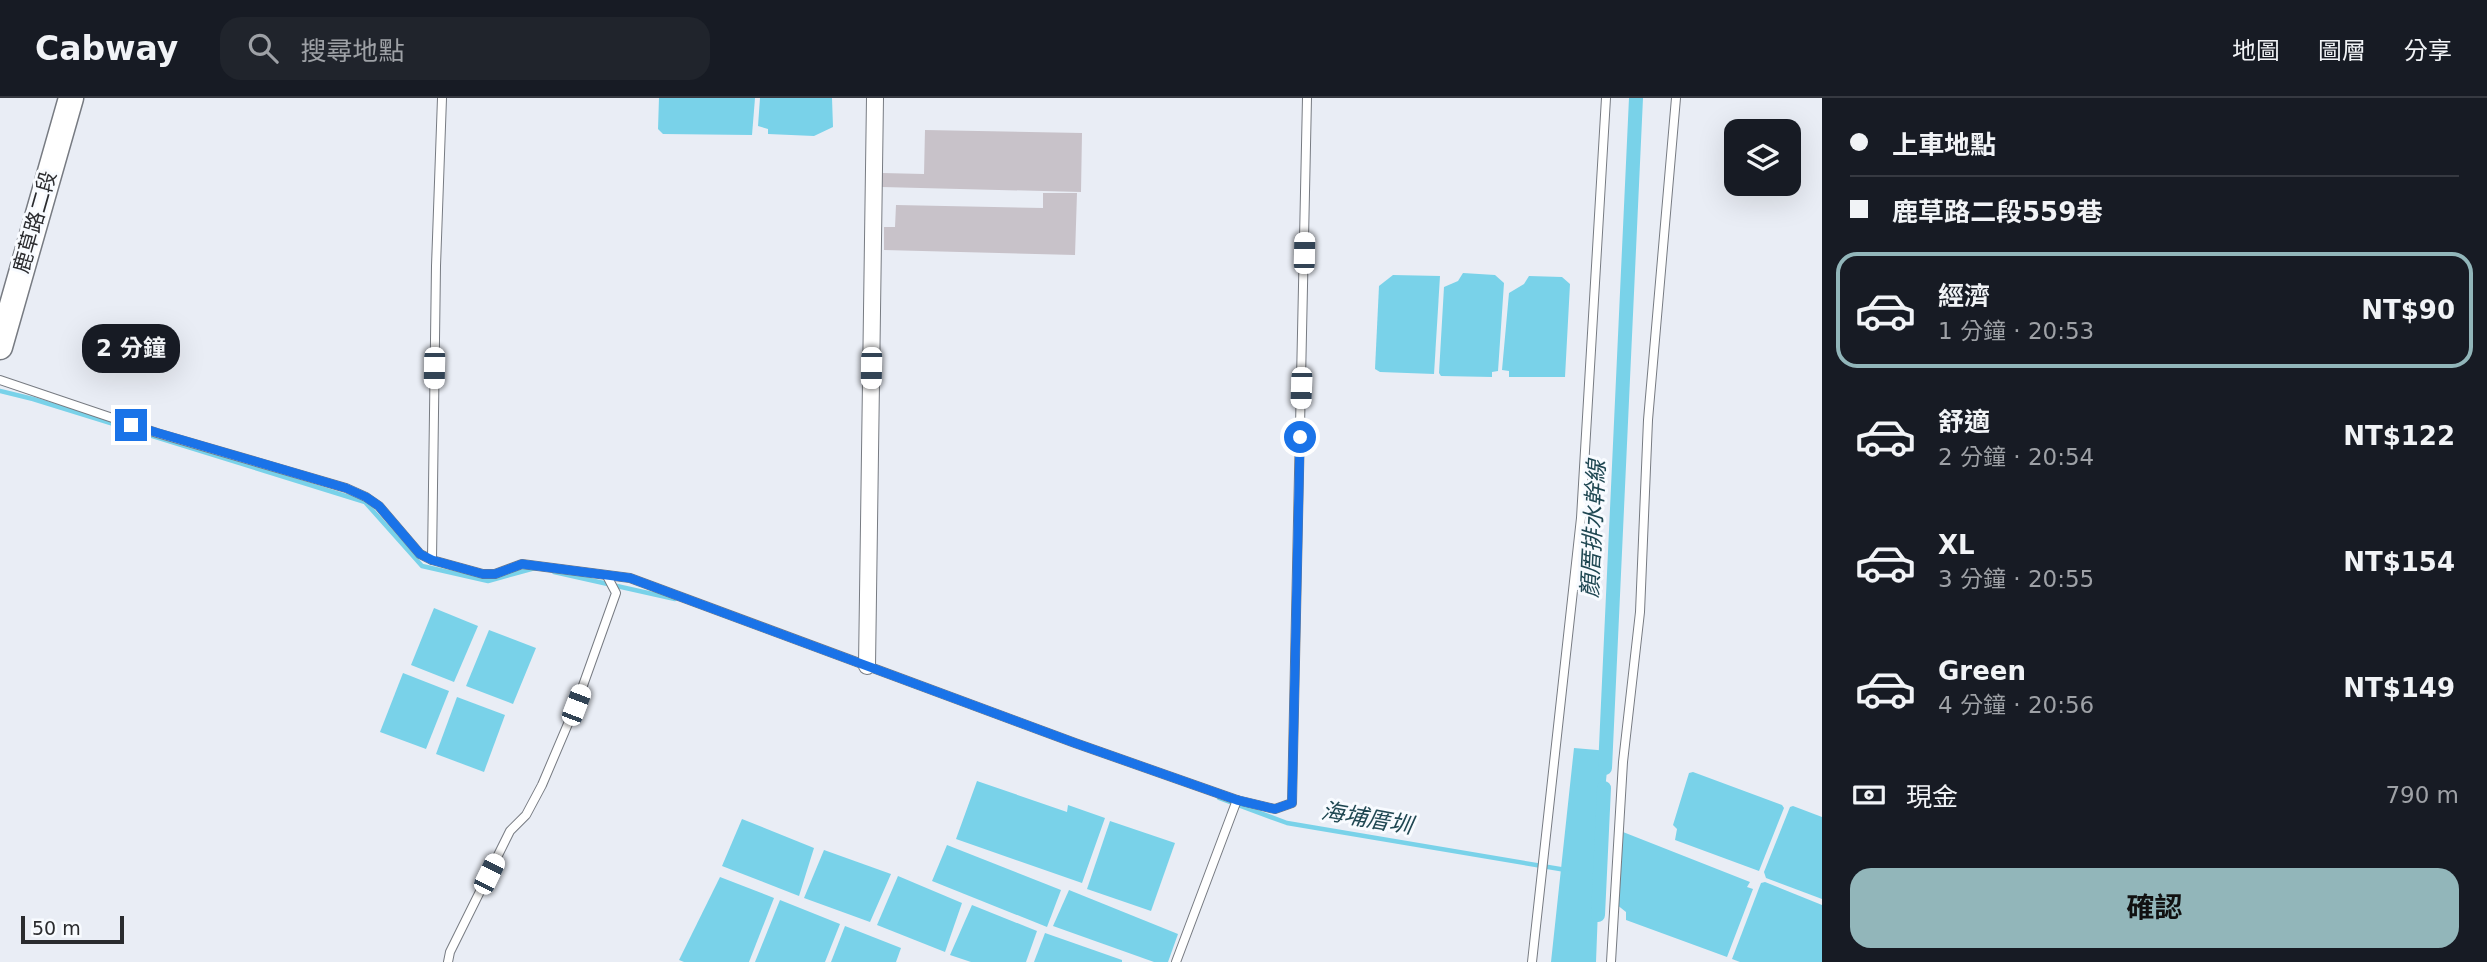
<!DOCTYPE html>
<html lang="zh-TW">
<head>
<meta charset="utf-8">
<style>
  body { margin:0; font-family:"DejaVu Sans","Noto Sans TC",sans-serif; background:#20242c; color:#f1f3f6; height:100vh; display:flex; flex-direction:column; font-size:26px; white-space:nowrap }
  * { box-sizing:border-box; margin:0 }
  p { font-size:23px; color:#9ea1a6 }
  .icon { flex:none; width:38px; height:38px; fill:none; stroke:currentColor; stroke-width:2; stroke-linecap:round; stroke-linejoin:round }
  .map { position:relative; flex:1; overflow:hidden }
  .side { display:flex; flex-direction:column; background:#171b24; width:665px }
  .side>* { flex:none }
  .guide { display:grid; align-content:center; height:154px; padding:0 28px; background:#171b24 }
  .fabs { position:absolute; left:1724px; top:21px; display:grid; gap:14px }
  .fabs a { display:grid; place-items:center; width:77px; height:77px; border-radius:14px; background:#171b24; box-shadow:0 7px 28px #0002; font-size:35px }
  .scale { position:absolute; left:21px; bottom:18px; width:103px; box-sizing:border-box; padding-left:7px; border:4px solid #2a2b2e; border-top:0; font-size:19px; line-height:24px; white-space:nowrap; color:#2a2b2e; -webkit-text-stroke:5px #f8fbff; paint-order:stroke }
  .end { position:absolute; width:32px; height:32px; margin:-16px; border:9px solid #1a73e8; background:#fff; box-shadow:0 0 0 4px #fff }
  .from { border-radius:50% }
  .bubble { position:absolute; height:49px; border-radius:21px; background:#171b24; box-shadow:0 7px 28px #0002; font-size:23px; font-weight:700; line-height:49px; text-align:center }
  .car { position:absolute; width:21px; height:42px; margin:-21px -10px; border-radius:9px; box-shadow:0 0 5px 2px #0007; background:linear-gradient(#fff 24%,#345 0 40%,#fff 0 76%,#345 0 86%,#fff 0) }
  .guide b { display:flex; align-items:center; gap:24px; height:66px; font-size:26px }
  .guide b+b { border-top:2px solid #363941 }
  .guide i { width:18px; height:18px; background:#f1f3f6 }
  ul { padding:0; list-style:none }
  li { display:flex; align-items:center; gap:21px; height:116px; margin:0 14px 10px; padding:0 14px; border:4px solid transparent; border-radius:21px }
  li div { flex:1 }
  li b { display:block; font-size:26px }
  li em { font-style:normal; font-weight:700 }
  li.selected { border-color:#92b6ba }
  li>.icon { width:63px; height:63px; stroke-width:1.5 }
  .pay { display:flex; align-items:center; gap:18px; height:77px; padding:0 28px; font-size:26px }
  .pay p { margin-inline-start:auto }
  .cta { display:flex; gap:14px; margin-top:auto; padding:14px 28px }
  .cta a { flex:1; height:80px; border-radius:21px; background:#92b6ba; color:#111; font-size:28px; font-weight:700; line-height:80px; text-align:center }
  header { display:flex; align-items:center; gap:42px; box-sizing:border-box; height:98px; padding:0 35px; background:#171b24; border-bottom:2px solid #363941 }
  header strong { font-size:33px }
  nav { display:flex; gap:38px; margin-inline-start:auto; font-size:24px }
  .search { width:490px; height:63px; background:#20242c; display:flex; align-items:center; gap:18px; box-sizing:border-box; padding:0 24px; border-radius:21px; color:#9ea1a6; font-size:26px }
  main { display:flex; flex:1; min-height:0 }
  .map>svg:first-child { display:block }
  .water { fill:#79d2e9 }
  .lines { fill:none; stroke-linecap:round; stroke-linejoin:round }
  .stream { stroke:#79d2e9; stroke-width:4.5 }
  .canal { stroke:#79d2e9; stroke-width:14 }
  .building { fill:#c8c2c9 }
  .lane-casing { stroke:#777b82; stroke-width:10 }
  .street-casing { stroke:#777b82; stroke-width:18 }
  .primary-casing { stroke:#777b82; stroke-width:27 }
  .lane { stroke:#fff; stroke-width:8 }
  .street { stroke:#fff; stroke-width:16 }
  .primary { stroke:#fff; stroke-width:24 }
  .route { stroke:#1a73e8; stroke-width:9 }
  .labels { text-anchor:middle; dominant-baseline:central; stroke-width:6; stroke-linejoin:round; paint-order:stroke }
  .street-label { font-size:21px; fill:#2a2b2e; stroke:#f8fbff }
  .water-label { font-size:23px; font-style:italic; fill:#1f4752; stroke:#f8fbff }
</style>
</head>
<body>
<header>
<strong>Cabway</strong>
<div class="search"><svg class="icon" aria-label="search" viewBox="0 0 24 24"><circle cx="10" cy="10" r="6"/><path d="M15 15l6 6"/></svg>搜尋地點</div>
<nav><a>地圖</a><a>圖層</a><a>分享</a></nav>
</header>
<main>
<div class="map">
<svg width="1822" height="864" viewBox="0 0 1822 864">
  <rect width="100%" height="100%" fill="#e9edf5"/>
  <!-- water -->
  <g class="water">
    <polygon points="659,0 755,0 752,37 663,36 658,31"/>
    <polygon points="760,0 832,0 833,29 814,38 768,36 768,31 758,28"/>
    <polygon points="1463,175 1495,177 1504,185 1498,273 1492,274 1492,279 1441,278 1439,275 1444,189 1458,183"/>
    <polygon points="1393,177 1440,178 1434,276 1380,274 1375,271 1379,188"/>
    <polygon points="1529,178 1562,179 1570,186 1565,279 1509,279 1509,273 1502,272 1509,195 1524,186"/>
    <polygon points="434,510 478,528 454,584 411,567"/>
    <polygon points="489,532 536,550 513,606 466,588"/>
    <polygon points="403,575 449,593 426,651 380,634"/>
    <polygon points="457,599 505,617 484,674 436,656"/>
    <polygon points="1574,650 1609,653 1601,732 1596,864 1551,864"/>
    <polygon points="1693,674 1782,707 1784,710 1759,773 1675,742 1677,731 1673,727 1689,675"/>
    <polygon points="977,683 1067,714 1068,707 1105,720 1082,785 956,741"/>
    <polygon points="1793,708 1822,719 1822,801 1766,780 1764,774 1790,709"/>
    <polygon points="742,721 814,750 799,798 722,768"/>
    <polygon points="1110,723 1175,745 1151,813 1087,791"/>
    <polygon points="1623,734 1750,784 1747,789 1753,791 1727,859 1626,822 1626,814 1616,806"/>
    <polygon points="947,747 1061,792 1047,829 932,783"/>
    <polygon points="824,752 891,776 870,824 804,800"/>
    <polygon points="898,778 962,805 945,854 877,827"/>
    <polygon points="720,779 774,800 749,864 684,864 679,862"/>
    <polygon points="1765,784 1822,807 1822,864 1740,864 1732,861 1761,785"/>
    <polygon points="1069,792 1178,836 1168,864 1154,864 1053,828"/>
    <polygon points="780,802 840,826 825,864 755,864"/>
    <polygon points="972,807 1037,833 1026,864 971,864 950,857"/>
    <polygon points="845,828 901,850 896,864 831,864"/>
    <polygon points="1045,835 1122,862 1122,864 1034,864"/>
  </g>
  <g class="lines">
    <!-- stream -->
    <g class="stream">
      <polyline points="0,293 33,301 365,404 422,468 488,483 535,470"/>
      <polyline points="554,474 675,501"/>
      <polyline points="1219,700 1287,725 1566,772"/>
    </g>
    <!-- canal -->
    <g class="canal">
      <polyline points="1605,670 1636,0"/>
      <polyline points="1598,817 1604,690"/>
    </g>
  </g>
  <!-- building -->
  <g class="building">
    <polygon points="925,32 1082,35 1081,94 882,89 882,75 924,76"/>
    <polygon points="1043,95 1077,95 1075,157 884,152 884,129 895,129 896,107 1043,110"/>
  </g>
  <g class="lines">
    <defs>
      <g id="lane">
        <polyline points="0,282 157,335 346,390 366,399 379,408 420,456 432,462 483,476 495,476 522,466 630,480 1075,645 1237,702 1275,711 1292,705 1307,0"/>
        <polyline points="432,462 436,168 442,0"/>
        <polyline points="448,864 450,854 510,733 526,717 542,687 576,607 616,495 607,478"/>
        <polyline points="1176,864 1237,702"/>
        <polyline points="1532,864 1581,420 1606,0"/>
        <polyline points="1611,864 1623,664 1640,514 1648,322 1676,0"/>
      </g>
      <polyline id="street" points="867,568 875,0"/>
      <polyline id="primary" points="0,249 71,0"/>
    </defs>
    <!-- lane casing -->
    <use href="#lane" class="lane-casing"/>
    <!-- street casing -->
    <use href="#street" class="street-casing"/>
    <!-- primary casing -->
    <use href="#primary" class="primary-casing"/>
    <!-- lane -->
    <use href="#lane" class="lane"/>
    <!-- street -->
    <use href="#street" class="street"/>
    <!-- primary -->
    <use href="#primary" class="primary"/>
  </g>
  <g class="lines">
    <!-- route -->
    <polyline class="route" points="131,327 346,390 366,399 379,408 420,456 432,462 483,476 495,476 522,466 630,480 1075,645 1237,702 1275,711 1292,705 1300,339"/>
  </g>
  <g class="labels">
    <!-- street labels -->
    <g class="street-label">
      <text transform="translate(35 124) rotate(-74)">鹿草路二段</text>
    </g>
    <!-- water labels -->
    <g class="water-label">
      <text transform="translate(1593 431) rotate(-87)">顏厝排水幹線</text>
      <text transform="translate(1367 720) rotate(10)">海埔厝圳</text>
    </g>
  </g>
</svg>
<div class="fabs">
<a><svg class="icon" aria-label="layers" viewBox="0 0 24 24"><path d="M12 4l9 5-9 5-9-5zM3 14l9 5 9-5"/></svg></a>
</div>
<div class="scale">50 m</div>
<i class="end from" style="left:1300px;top:339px"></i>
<i class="end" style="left:131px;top:327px"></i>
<div class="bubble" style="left:82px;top:226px;width:98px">2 分鐘</div>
<i class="car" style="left:1304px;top:155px;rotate:1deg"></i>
<i class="car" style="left:434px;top:270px;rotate:181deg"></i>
<i class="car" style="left:871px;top:270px;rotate:181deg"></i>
<i class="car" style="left:1301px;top:290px;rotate:182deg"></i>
<i class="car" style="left:576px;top:607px;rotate:21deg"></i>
<i class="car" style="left:489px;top:776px;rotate:26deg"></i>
</div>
<section class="side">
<div class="guide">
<b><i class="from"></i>上車地點</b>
<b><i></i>鹿草路二段559巷</b>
</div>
<ul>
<li class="selected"><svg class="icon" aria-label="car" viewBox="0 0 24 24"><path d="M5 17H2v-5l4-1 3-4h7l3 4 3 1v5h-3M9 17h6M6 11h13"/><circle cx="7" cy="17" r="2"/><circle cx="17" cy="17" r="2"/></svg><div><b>經濟</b><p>1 分鐘 · 20:53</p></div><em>NT$90</em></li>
<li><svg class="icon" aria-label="car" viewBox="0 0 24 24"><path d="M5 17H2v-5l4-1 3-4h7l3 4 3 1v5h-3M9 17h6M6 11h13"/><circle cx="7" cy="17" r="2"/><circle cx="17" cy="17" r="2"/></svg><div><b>舒適</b><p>2 分鐘 · 20:54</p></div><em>NT$122</em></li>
<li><svg class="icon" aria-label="car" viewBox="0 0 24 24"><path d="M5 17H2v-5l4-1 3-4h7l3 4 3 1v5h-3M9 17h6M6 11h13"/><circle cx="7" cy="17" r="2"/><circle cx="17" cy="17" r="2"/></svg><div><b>XL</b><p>3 分鐘 · 20:55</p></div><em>NT$154</em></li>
<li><svg class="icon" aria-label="car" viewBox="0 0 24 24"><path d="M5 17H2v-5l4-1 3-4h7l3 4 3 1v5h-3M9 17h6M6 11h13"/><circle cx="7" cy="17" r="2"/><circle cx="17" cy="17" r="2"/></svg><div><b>Green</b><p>4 分鐘 · 20:56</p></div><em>NT$149</em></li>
</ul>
<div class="pay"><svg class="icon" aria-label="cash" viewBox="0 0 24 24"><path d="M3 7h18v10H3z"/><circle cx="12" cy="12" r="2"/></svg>現金<p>790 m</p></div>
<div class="cta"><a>確認</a></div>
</section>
</main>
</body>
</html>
